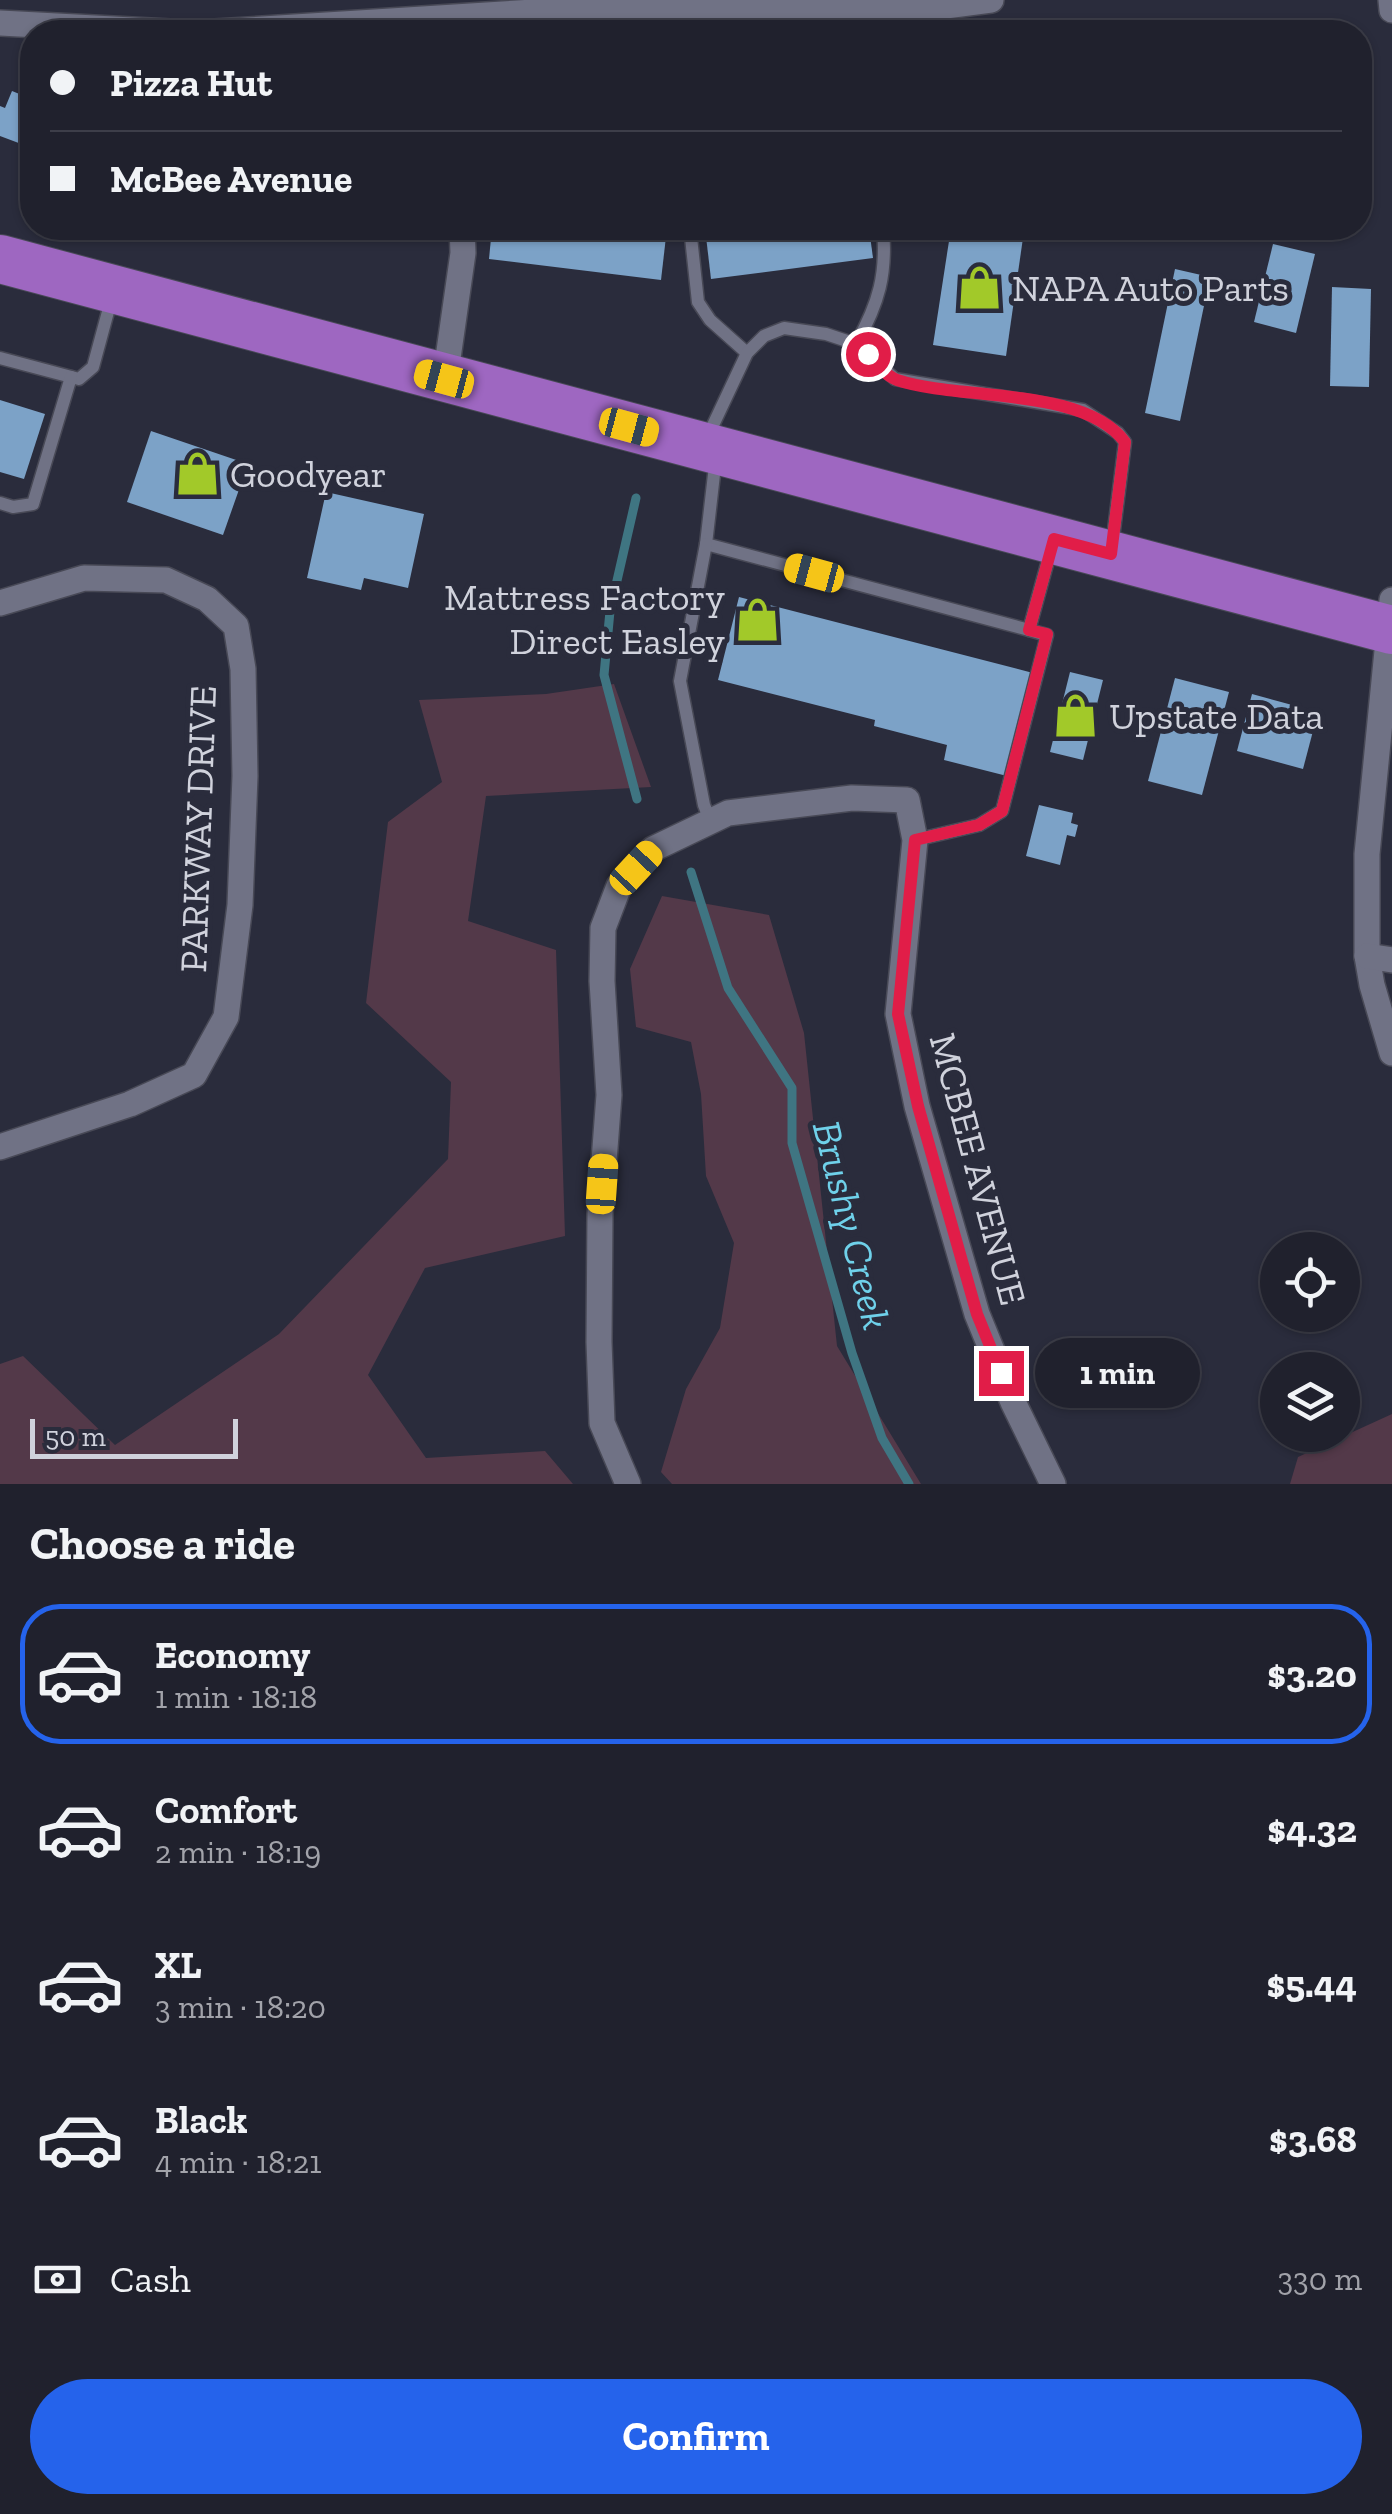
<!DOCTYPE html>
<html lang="en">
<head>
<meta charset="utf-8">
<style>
  body { margin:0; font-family:"Zilla Slab",serif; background:#2d2e39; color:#f1f3f6; height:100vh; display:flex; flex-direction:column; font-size:38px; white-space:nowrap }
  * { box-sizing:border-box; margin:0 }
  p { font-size:32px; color:#a2a3aa }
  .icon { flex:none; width:55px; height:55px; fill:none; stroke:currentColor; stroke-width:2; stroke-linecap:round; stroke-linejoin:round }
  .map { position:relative; height:1484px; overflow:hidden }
  .details { display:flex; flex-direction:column; background:#20212d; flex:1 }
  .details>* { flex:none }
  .guide { position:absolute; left:20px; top:20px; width:1352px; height:220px; border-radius:40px; box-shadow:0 2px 8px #0004,0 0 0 2px #3d3e49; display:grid; align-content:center; height:220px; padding:0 30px; background:#20212d }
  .buttons { position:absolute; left:1260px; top:1232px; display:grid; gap:20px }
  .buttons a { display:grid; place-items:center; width:100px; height:100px; border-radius:50%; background:#20212d; box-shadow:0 2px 8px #0004,0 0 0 2px #3d3e49; font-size:50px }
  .scale { position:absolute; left:30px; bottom:25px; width:208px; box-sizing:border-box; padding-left:10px; border:5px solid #d0d2dc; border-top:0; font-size:28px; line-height:35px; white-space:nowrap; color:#d0d2dc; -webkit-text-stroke:8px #2a2c3c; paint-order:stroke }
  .end { position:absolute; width:45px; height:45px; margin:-22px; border:12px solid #e11d48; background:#fff; box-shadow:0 0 0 5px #fff }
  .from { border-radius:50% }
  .bubble { position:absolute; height:70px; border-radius:35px; background:#20212d; box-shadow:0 2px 8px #0004,0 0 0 2px #3d3e49; font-size:32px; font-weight:700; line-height:70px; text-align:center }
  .car { position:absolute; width:30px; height:60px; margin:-30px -15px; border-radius:12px; box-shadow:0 0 8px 2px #0007; background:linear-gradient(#f5c518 24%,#345 0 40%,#f5c518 0 76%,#345 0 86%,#f5c518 0) }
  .guide b { display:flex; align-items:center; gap:35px; height:95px; font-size:38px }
  .guide b+b { border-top:2px solid #3d3e49 }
  .guide i { width:25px; height:25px; background:#f1f3f6 }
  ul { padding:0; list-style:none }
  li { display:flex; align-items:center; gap:30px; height:140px; margin:0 20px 15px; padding:0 10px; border:5px solid transparent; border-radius:40px }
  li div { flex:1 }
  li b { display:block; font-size:38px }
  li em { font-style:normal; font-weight:700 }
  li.selected { border-color:#2563eb }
  li>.icon { width:90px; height:90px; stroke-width:1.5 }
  h2 { padding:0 30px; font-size:45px; line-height:120px }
  .pay { display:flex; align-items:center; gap:25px; height:110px; padding:0 30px; font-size:38px }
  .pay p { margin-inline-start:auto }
  .primary-button { display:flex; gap:20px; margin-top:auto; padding:20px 30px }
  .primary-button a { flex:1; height:115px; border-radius:60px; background:#2563eb; color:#fff; font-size:40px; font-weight:700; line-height:115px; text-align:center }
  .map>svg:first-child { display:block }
  .green { fill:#533949 }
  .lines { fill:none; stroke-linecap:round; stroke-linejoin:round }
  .stream { stroke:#3f7582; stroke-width:9 }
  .building { fill:#7ca2c7 }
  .lane-casing { stroke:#484956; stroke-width:15 }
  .street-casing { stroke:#484956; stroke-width:28 }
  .highway-casing { stroke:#484956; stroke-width:50 }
  .lane { stroke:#707285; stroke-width:12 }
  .street { stroke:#707285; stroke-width:25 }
  .highway { stroke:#9e67c1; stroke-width:48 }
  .route { stroke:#e11d48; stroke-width:12 }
  .labels { text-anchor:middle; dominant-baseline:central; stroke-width:10; stroke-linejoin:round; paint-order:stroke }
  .poi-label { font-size:38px; fill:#d0d2dc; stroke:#2a2c3c; text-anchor:start }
  .street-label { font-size:38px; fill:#d0d2dc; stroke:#2a2c3c }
  .water-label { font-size:40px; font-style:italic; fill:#6fd1ea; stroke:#2a2c3c }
</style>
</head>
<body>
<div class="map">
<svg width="1392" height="1484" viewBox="0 0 1392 1484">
  <rect width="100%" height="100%" fill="#2a2c3c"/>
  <!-- green -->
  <g class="green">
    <polygon points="614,684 651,787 486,796 468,921 556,950 565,1236 425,1268 368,1375 426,1458 545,1451 573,1484 0,1484 0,1364 23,1356 115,1445 279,1334 448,1159 451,1082 366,1003 388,822 442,782 419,700 546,694"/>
    <polygon points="662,896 769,915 804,1033 837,1346 921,1484 672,1484 661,1472 686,1389 720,1328 734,1243 706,1176 701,1094 691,1042 636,1027 630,969"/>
    <polygon points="1392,1414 1392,1484 1290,1484 1298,1457"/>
  </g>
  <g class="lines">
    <!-- stream -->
    <g class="stream">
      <polyline points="636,498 610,611 604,675 637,799"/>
      <polyline points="691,872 728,988 792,1088 792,1143 852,1353 882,1438 909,1484"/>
    </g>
  </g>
  <!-- building -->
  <g class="building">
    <polygon points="12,91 32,99 32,148 0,136 0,106 5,108"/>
    <polygon points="492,228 667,228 661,280 489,259"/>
    <polygon points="705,228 869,228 873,258 711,279"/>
    <polygon points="951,228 1024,231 1006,356 933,345"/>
    <polygon points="1273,244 1315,254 1296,333 1254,322"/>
    <polygon points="1175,269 1210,277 1180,421 1145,413"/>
    <polygon points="1332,287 1371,289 1369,387 1330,386"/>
    <polygon points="0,400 45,414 24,479 0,472"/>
    <polygon points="151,431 248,464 223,535 127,502"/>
    <polygon points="326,492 424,514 408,588 364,578 361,590 307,578"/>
    <polygon points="739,597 1033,673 1007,776 944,760 947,745 874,726 875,720 718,680"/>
    <polygon points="1070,672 1103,680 1083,760 1050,752"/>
    <polygon points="1175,678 1229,692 1202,795 1148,781"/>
    <polygon points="1252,694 1318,712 1303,769 1237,751"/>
    <polygon points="1039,805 1073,813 1071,823 1078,825 1075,837 1067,835 1060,865 1026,856"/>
  </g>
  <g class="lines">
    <defs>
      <g id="lane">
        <polyline points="690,228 698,302 710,320 747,353"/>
        <path d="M856,344C879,303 887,274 883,228"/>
        <polyline points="0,358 79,379 93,367 112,297"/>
        <polyline points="707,438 747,353 764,336 784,328 826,334 856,344 895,379 1083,410 1118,433 1125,442 1112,546"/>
        <polyline points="716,457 706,544 1029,630 1052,546"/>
        <polyline points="0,503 13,507 33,504 71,377"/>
        <polyline points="706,544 680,681 704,805 710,820"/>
        <polyline points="915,840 979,825 1002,811 1047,635 1029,630"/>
      </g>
      <g id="street">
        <polyline points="1391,0 1392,10"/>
        <polyline points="0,23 170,32"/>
        <polyline points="215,32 533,12 900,12 991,0"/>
        <polyline points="445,379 463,253 462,228"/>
        <polyline points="1392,600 1367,854 1367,956 1372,985 1392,1053"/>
        <polyline points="0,603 84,578 166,580 207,599 236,626 243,669 245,776 240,905 226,1017 194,1075 130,1104 0,1147"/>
        <polyline points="1367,956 1392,960"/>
        <polyline points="628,1484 602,1423 599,1342 600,1214 609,1095 602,981 603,928 619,886 653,849 728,813 852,798 907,800 915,840 898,1014 917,1106 977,1314 1013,1402 1053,1484"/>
      </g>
      <polyline id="highway" points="0,259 1392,630"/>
    </defs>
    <!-- lane casing -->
    <use href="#lane" class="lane-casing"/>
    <!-- street casing -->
    <use href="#street" class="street-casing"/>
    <!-- highway casing -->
    <use href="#highway" class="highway-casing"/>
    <!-- lane -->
    <use href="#lane" class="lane"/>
    <!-- street -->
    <use href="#street" class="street"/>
    <!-- highway -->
    <use href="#highway" class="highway"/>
  </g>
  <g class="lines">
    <!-- route -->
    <path class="route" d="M868,354C876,364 885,375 897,380C960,401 1083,386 1125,442L1111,554L1054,539L1029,630L1047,634L1002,811L979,825L915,840L898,1014L918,1106L977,1314L1001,1373"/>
  </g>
  <!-- icons -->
  <defs>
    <symbol id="shop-bare" viewBox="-9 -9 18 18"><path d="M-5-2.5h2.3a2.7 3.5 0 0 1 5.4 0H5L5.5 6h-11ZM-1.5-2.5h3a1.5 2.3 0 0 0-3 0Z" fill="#a2c929" stroke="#2a2c3c" stroke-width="2.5" paint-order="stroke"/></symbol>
  </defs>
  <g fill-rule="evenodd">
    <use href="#shop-bare" x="948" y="256" width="63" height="63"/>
    <use href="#shop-bare" x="166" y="442" width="63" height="63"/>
    <use href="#shop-bare" x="726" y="588" width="63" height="63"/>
    <use href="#shop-bare" x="1044" y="684" width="63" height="63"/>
  </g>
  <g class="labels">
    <!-- poi labels -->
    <g class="poi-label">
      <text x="1012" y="288">NAPA Auto Parts</text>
      <text x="230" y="474">Goodyear</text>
      <text x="725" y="597" text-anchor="end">Mattress Factory<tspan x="725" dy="44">Direct Easley</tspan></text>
      <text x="1109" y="716">Upstate Data</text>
    </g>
    <!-- street labels -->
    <g class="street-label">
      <text transform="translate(198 829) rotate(-88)">PARKWAY DRIVE</text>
      <text transform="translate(978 1169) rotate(75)">MCBEE AVENUE</text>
    </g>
    <!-- water labels -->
    <g class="water-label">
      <text transform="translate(852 1225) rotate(76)">Brushy Creek</text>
    </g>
  </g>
</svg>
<div class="buttons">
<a><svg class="icon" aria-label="locate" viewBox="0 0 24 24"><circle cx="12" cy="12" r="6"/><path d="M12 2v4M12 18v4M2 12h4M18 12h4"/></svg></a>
<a><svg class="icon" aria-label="layers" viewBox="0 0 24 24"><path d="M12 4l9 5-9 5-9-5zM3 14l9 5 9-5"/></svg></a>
</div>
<div class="scale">50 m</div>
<i class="end from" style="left:868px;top:354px"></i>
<i class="end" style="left:1001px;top:1373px"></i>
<div class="bubble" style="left:1035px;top:1338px;width:165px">1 min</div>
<i class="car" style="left:444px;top:379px;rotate:285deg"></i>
<i class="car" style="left:629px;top:427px;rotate:105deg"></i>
<i class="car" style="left:814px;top:573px;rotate:285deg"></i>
<i class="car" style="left:636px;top:868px;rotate:43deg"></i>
<i class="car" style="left:602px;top:1184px;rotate:4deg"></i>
<div class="guide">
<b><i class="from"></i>Pizza Hut</b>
<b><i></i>McBee Avenue</b>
</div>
</div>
<section class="details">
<h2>Choose a ride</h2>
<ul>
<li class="selected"><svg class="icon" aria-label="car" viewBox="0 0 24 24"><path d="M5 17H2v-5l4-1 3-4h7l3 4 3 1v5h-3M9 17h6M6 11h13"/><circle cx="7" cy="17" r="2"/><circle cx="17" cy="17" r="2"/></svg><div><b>Economy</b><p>1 min · 18:18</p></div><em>$3.20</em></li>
<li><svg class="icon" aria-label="car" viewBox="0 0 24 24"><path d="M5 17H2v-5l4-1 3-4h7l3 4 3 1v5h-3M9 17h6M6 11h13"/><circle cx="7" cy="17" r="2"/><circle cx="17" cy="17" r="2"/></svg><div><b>Comfort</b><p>2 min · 18:19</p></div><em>$4.32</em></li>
<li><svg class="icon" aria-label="car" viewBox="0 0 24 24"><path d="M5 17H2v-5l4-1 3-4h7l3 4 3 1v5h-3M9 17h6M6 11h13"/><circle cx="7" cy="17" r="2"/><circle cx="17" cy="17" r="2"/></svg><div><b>XL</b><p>3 min · 18:20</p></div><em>$5.44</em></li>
<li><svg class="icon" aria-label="car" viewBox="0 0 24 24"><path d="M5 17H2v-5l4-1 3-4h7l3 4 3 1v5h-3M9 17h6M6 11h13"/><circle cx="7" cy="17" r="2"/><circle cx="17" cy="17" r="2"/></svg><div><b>Black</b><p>4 min · 18:21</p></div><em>$3.68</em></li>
</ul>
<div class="pay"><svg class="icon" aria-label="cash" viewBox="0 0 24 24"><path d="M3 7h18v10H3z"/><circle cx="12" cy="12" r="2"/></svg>Cash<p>330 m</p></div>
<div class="primary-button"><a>Confirm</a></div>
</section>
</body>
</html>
